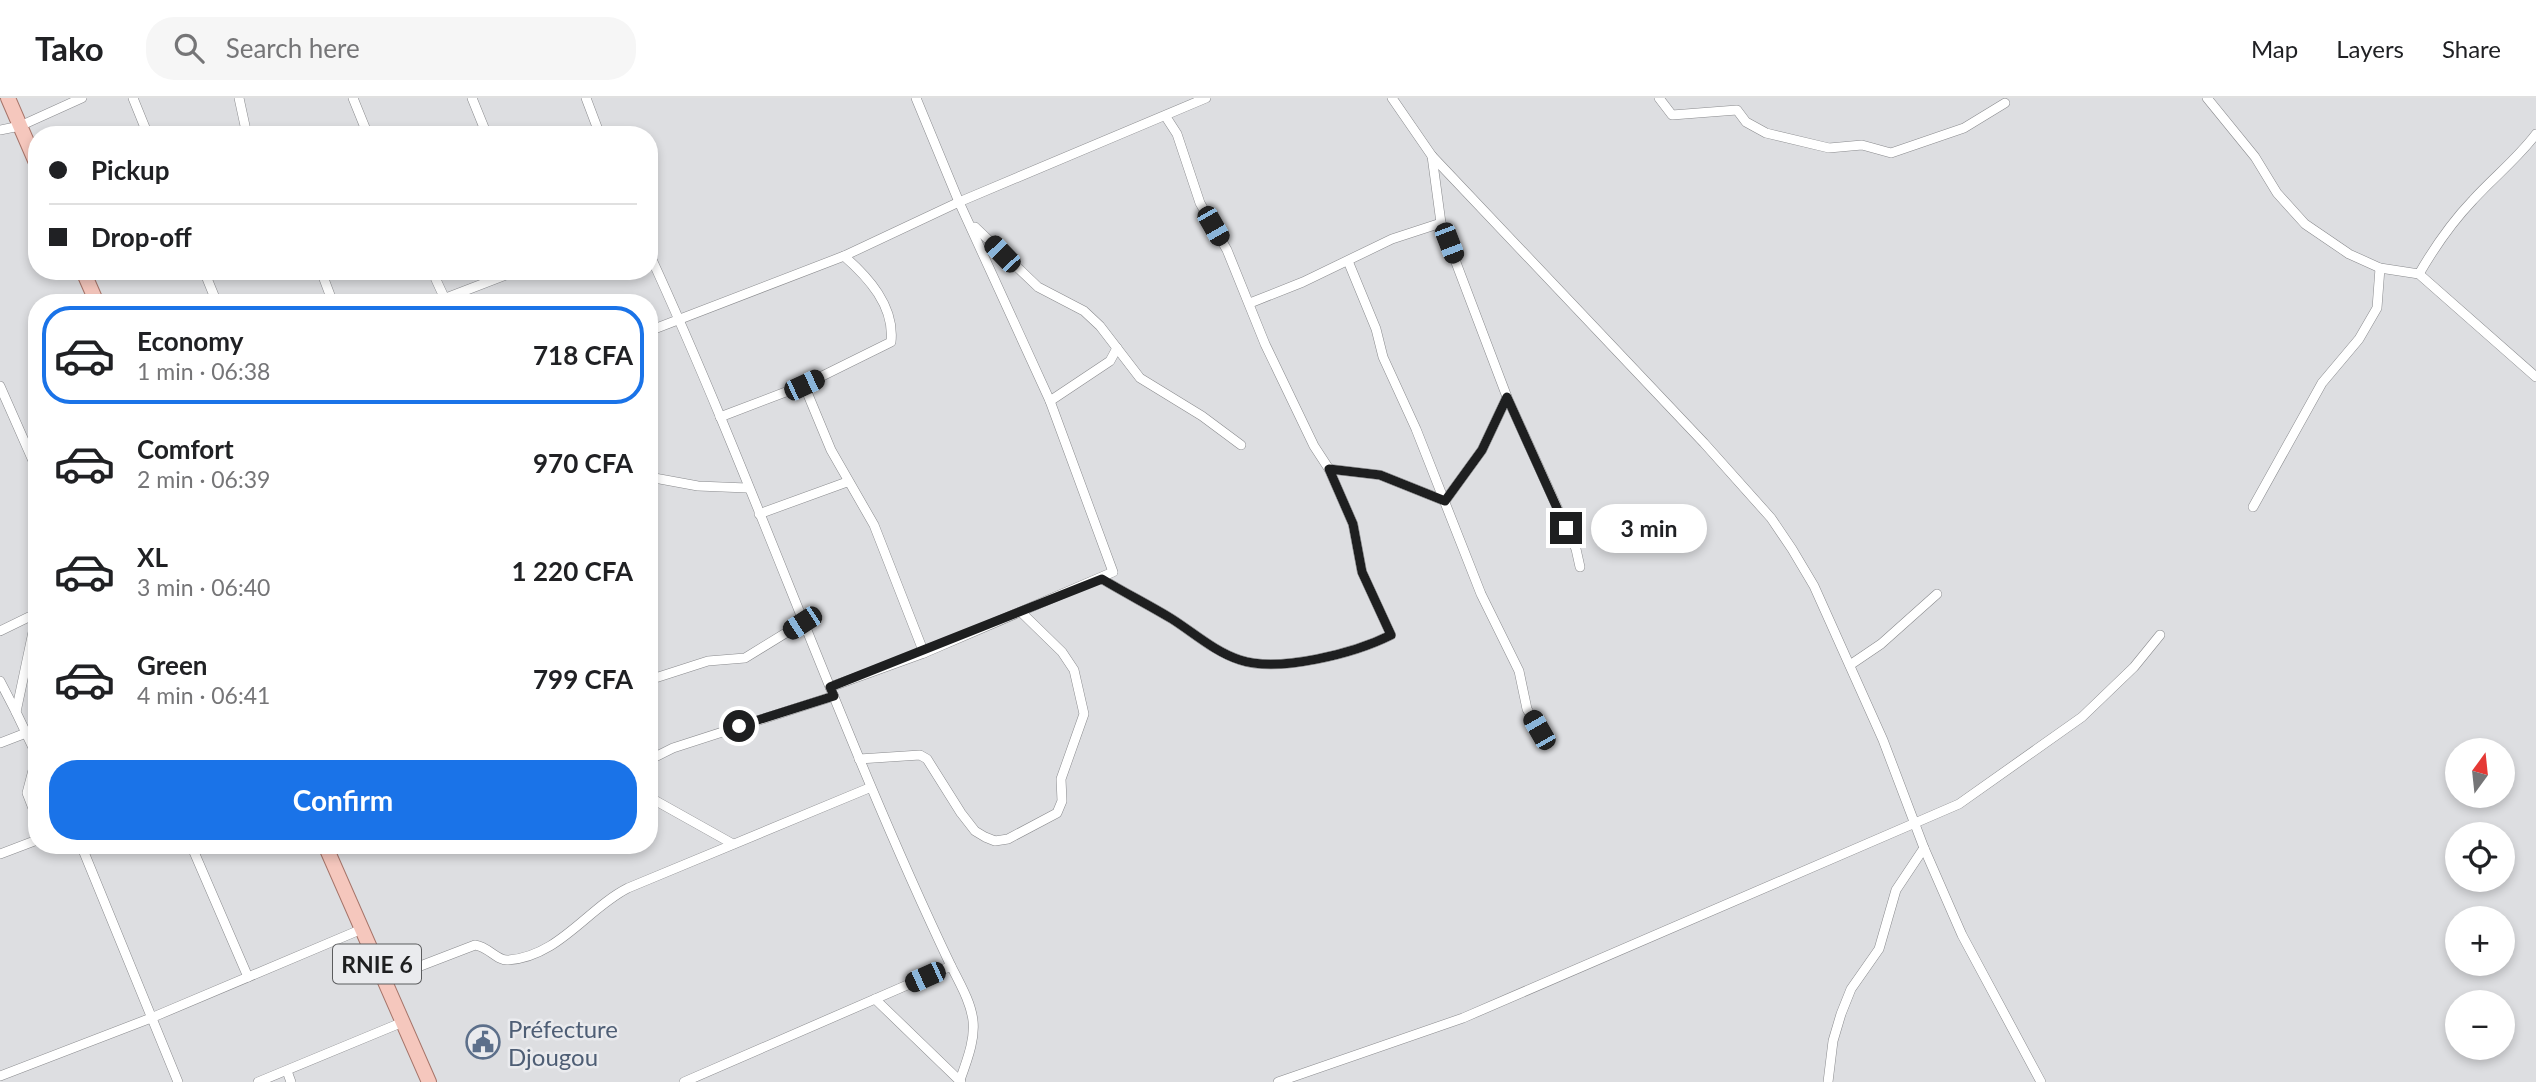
<!DOCTYPE html>
<html lang="en">
<head>
<meta charset="utf-8">
<style>
  body { margin:0; font-family:Lato,sans-serif; background:#f6f6f6; color:#202124; height:100vh; display:flex; flex-direction:column; font-size:26px; white-space:nowrap }
  * { box-sizing:border-box; margin:0 }
  p { font-size:23px; color:#757577 }
  .icon { flex:none; width:38px; height:38px; fill:none; stroke:currentColor; stroke-width:2; stroke-linecap:round; stroke-linejoin:round }
  .map { position:relative; flex:1; overflow:hidden }
  .details { position:absolute; left:28px; top:196px; width:630px; height:560px; display:flex; flex-direction:column; background:#fff; border-radius:28px; box-shadow:0 4px 10px #0003 }
  .details>* { flex:none }
  .banner { position:absolute; left:28px; top:28px; width:630px; height:154px; border-radius:28px; box-shadow:0 4px 10px #0003; display:grid; align-content:center; height:154px; padding:0 21px; background:#fff }
  .needle { width:46px; rotate:15deg }
  .fabs { position:absolute; left:2445px; top:640px; display:grid; gap:14px }
  .fabs a { display:grid; place-items:center; width:70px; height:70px; border-radius:50%; background:#fff; box-shadow:0 4px 10px #0003; font-size:35px }
  .end { position:absolute; width:32px; height:32px; margin:-16px; border:9px solid #1e1f20; background:#fff; box-shadow:0 0 0 4px #fff }
  .from { border-radius:50% }
  .bubble { position:absolute; height:49px; border-radius:24px; background:#fff; box-shadow:0 4px 10px #0003; font-size:23px; font-weight:700; line-height:49px; text-align:center }
  .car { position:absolute; width:21px; height:42px; margin:-21px -10px; border-radius:9px; box-shadow:0 0 5px 2px #0007; background:linear-gradient(#222 24%,#8ab4d8 0 40%,#222 0 76%,#8ab4d8 0 86%,#222 0) }
  .banner b { display:flex; align-items:center; gap:24px; height:66px; font-size:26px }
  .banner b+b { border-top:2px solid #e0e0e0 }
  .banner i { width:18px; height:18px; background:#202124 }
  ul { padding:12px 0 0; list-style:none }
  li { display:flex; align-items:center; gap:21px; height:98px; margin:0 14px 10px; padding:0 7px; border:4px solid transparent; border-radius:28px }
  li div { flex:1 }
  li b { display:block; font-size:26px }
  li em { font-style:normal; font-weight:700 }
  li.active { border-color:#1a73e8 }
  li>.icon { width:63px; height:63px; stroke-width:1.5 }
  .button { display:flex; gap:14px; margin-top:auto; padding:14px 21px }
  .button a { flex:1; height:80px; border-radius:28px; background:#1a73e8; color:#fff; font-size:28px; font-weight:700; line-height:80px; text-align:center }
  header { display:flex; align-items:center; gap:42px; box-sizing:border-box; height:98px; padding:0 35px; background:#fff; border-bottom:2px solid #e0e0e0 }
  header strong { font-size:33px }
  nav { display:flex; gap:38px; margin-inline-start:auto; font-size:24px }
  .search { width:490px; height:63px; background:#f6f6f6; display:flex; align-items:center; gap:18px; box-sizing:border-box; padding:0 24px; border-radius:28px; color:#757577; font-size:26px }
  .map>svg:first-child { display:block }
  .lines { fill:none; stroke-linecap:round; stroke-linejoin:round }
  .minor-casing { stroke:#898a8d; stroke-width:10 }
  .primary-casing { stroke:#a67469; stroke-width:16 }
  .minor { stroke:#fff; stroke-width:9 }
  .primary { stroke:#f5c7bd; stroke-width:14 }
  .route { stroke:#1e1f20; stroke-width:9 }
  .labels { text-anchor:middle; dominant-baseline:central; stroke-width:5; stroke-linejoin:round; paint-order:stroke }
  .shield { fill:#eaebee; stroke:#5b5c5e; stroke-width:2 }
  .shield-label { font-size:23px; font-weight:bold; fill:#1e1f20 }
  .service-label { font-size:24px; fill:#4e5e75; stroke:#eaebee; text-anchor:start }
</style>
</head>
<body>
<header>
<strong>Tako</strong>
<div class="search"><svg class="icon" aria-label="search" viewBox="0 0 24 24"><circle cx="10" cy="10" r="6"/><path d="M15 15l6 6"/></svg>Search here</div>
<nav><a>Map</a><a>Layers</a><a>Share</a></nav>
</header>
<div class="map">
<svg width="2536" height="984" viewBox="0 0 2536 984">
  <rect width="100%" height="100%" fill="#dddee1"/>
  <g class="lines">
    <defs>
      <g id="minor">
        <polyline points="133,0 148,37"/>
        <polyline points="239,0 247,37"/>
        <polyline points="353,0 368,37"/>
        <polyline points="472,0 487,37"/>
        <polyline points="586,0 600,37"/>
        <polyline points="1392,0 1432,58 1704,345 1771,420 1792,451 1814,488 1883,642 1924,750 1962,837 2041,984"/>
        <polyline points="1659,0 1672,17 1737,12 1746,24 1766,35 1829,50 1862,47 1891,55 1964,30 2005,5"/>
        <polyline points="2207,0 2255,59 2277,95 2305,126 2349,156 2380,170 2419,176 2536,279"/>
        <polyline points="0,32 20,28 82,0"/>
        <polyline points="1432,58 1441,125 1507,299 1576,451 1580,469"/>
        <polyline points="975,129 1038,189 1084,213 1100,228 1140,280 1202,318 1241,347"/>
        <path d="M649,155C757,390 840,635 951,868L684,984"/>
        <polyline points="1348,163 1376,231 1383,259 1416,331 1481,496 1519,573 1527,611 1539,632"/>
        <polyline points="204,173 217,205"/>
        <polyline points="321,173 333,205"/>
        <polyline points="432,173 444,199"/>
        <path d="M2419,176C2434,150 2452,124 2473,102C2494,79 2517,61 2536,36"/>
        <polyline points="433,205 516,173"/>
        <polyline points="1250,205 1303,184 1392,141 1441,125"/>
        <polyline points="649,233 844,158 959,104 1206,0"/>
        <polyline points="804,287 831,352 874,427 924,555"/>
        <polyline points="0,288 37,372"/>
        <polyline points="1050,303 1110,263 1117,250"/>
        <path d="M720,319L804,287L891,244C895,208 868,179 844,158"/>
        <polyline points="1329,371 1380,377 1445,403"/>
        <polyline points="649,379 698,388 747,390"/>
        <polyline points="1445,403 1482,352 1507,299"/>
        <polyline points="2253,409 2322,285 2359,241 2377,210 2380,170"/>
        <polyline points="759,416 847,384"/>
        <path d="M1102,481C1125,495 1149,507 1172,521C1194,535 1215,554 1240,562C1279,575 1355,555 1391,537L1362,474L1353,426L1329,371L1314,348L1265,246L1227,152L1200,105L1177,36L1166,19"/>
        <polyline points="37,515 16,614 37,658"/>
        <polyline points="0,533 37,515"/>
        <polyline points="1850,567 1881,546 1937,496"/>
        <polyline points="649,582 708,563 745,560 802,525"/>
        <polyline points="0,583 16,614"/>
        <polyline points="830,589 924,555 1113,474 1050,303 959,104 916,0"/>
        <polyline points="0,645 26,635"/>
        <polyline points="37,657 27,695 37,721"/>
        <polyline points="859,661 920,657 927,661 961,715 975,733 985,739 995,743 1008,741 1057,715 1062,703 1061,681 1084,616 1074,572 1062,554 1022,515"/>
        <polyline points="649,662 673,650 834,598"/>
        <polyline points="649,699 733,746"/>
        <polyline points="81,747 178,984"/>
        <polyline points="191,747 248,879"/>
        <polyline points="0,756 37,742"/>
        <path d="M951,868C978,919 980,928 960,982"/>
        <path d="M384,882L475,847C489,849 497,863 508,862C558,859 588,810 628,790L869,690"/>
        <polyline points="875,901 961,984"/>
        <polyline points="287,973 291,984"/>
        <polyline points="0,978 151,920 362,831"/>
        <polyline points="258,984 403,924"/>
        <polyline points="1278,984 1463,920 1959,706 2082,619 2134,569 2160,537"/>
        <polyline points="1828,984 1833,943 1841,916 1851,891 1879,851 1896,792 1924,750"/>
      </g>
      <g id="primary">
        <polyline points="8,0 37,67"/>
        <polyline points="83,173 97,205"/>
        <polyline points="325,747 429,984"/>
      </g>
    </defs>
    <!-- minor casing -->
    <use href="#minor" class="minor-casing"/>
    <!-- primary casing -->
    <use href="#primary" class="primary-casing"/>
    <!-- minor -->
    <use href="#minor" class="minor"/>
    <!-- primary -->
    <use href="#primary" class="primary"/>
  </g>
  <g class="lines">
    <!-- route -->
    <path class="route" d="M739,628L834,598L830,589L1102,481C1125,495 1149,507 1172,521C1194,535 1215,554 1240,562C1279,575 1355,555 1391,537L1362,474L1353,426L1329,371L1380,377L1445,403L1482,352L1507,299L1566,430"/>
  </g>
  <!-- icons -->
  <defs>
    <symbol id="civic-ring" viewBox="-11 -11 22 22"><circle r="9.5" fill="#eaebee" stroke="#5c6f8a" stroke-width="1.5"/><path d="M-.6-6.5H3V-4.5H.6V-3L4-1V1h2V6H-6V1h2V-1L-.6-3ZM-1.2 2.5V6h2.4V2.5Z" fill="#5c6f8a"/></symbol>
  </defs>
  <g fill-rule="evenodd">
    <use href="#civic-ring" x="464" y="925" width="38" height="38"/>
  </g>
  <g class="labels">
    <!-- shield labels -->
    <rect class="shield" x="333" y="846.5" width="88" height="39" rx="5"/>
    <g class="shield-label">
      <text x="377" y="866">RNIE 6</text>
    </g>
    <!-- service labels -->
    <g class="service-label">
      <text x="508" y="930">Préfecture<tspan x="508" dy="28">Djougou</tspan></text>
    </g>
  </g>
</svg>
<div class="fabs">
<a><svg class="needle" viewBox="-14 -14 28 28"><path d="M0-13l5 13h-10z" fill="#e53935"/><path d="M0 13l5-13h-10z" fill="#757577"/></svg></a>
<a><svg class="icon" aria-label="locate" viewBox="0 0 24 24"><circle cx="12" cy="12" r="6"/><path d="M12 2v4M12 18v4M2 12h4M18 12h4"/></svg></a>
<a>+</a>
<a>−</a>
</div>
<i class="end from" style="left:739px;top:628px"></i>
<i class="end" style="left:1566px;top:430px"></i>
<div class="bubble" style="left:1591px;top:406px;width:116px">3 min</div>
<i class="car" style="left:1213px;top:128px;rotate:150deg"></i>
<i class="car" style="left:1449px;top:145px;rotate:159deg"></i>
<i class="car" style="left:1002px;top:156px;rotate:316deg"></i>
<i class="car" style="left:804px;top:287px;rotate:65deg"></i>
<i class="car" style="left:802px;top:525px;rotate:237deg"></i>
<i class="car" style="left:1539px;top:632px;rotate:330deg"></i>
<i class="car" style="left:925px;top:879px;rotate:246deg"></i>
<div class="banner">
<b><i class="from"></i>Pickup</b>
<b><i></i>Drop-off</b>
</div>
<section class="details">
<ul>
<li class="active"><svg class="icon" aria-label="car" viewBox="0 0 24 24"><path d="M5 17H2v-5l4-1 3-4h7l3 4 3 1v5h-3M9 17h6M6 11h13"/><circle cx="7" cy="17" r="2"/><circle cx="17" cy="17" r="2"/></svg><div><b>Economy</b><p>1 min · 06:38</p></div><em>718 CFA</em></li>
<li><svg class="icon" aria-label="car" viewBox="0 0 24 24"><path d="M5 17H2v-5l4-1 3-4h7l3 4 3 1v5h-3M9 17h6M6 11h13"/><circle cx="7" cy="17" r="2"/><circle cx="17" cy="17" r="2"/></svg><div><b>Comfort</b><p>2 min · 06:39</p></div><em>970 CFA</em></li>
<li><svg class="icon" aria-label="car" viewBox="0 0 24 24"><path d="M5 17H2v-5l4-1 3-4h7l3 4 3 1v5h-3M9 17h6M6 11h13"/><circle cx="7" cy="17" r="2"/><circle cx="17" cy="17" r="2"/></svg><div><b>XL</b><p>3 min · 06:40</p></div><em>1 220 CFA</em></li>
<li><svg class="icon" aria-label="car" viewBox="0 0 24 24"><path d="M5 17H2v-5l4-1 3-4h7l3 4 3 1v5h-3M9 17h6M6 11h13"/><circle cx="7" cy="17" r="2"/><circle cx="17" cy="17" r="2"/></svg><div><b>Green</b><p>4 min · 06:41</p></div><em>799 CFA</em></li>
</ul>
<div class="button"><a>Confirm</a></div>
</section>
</div>
</body>
</html>
